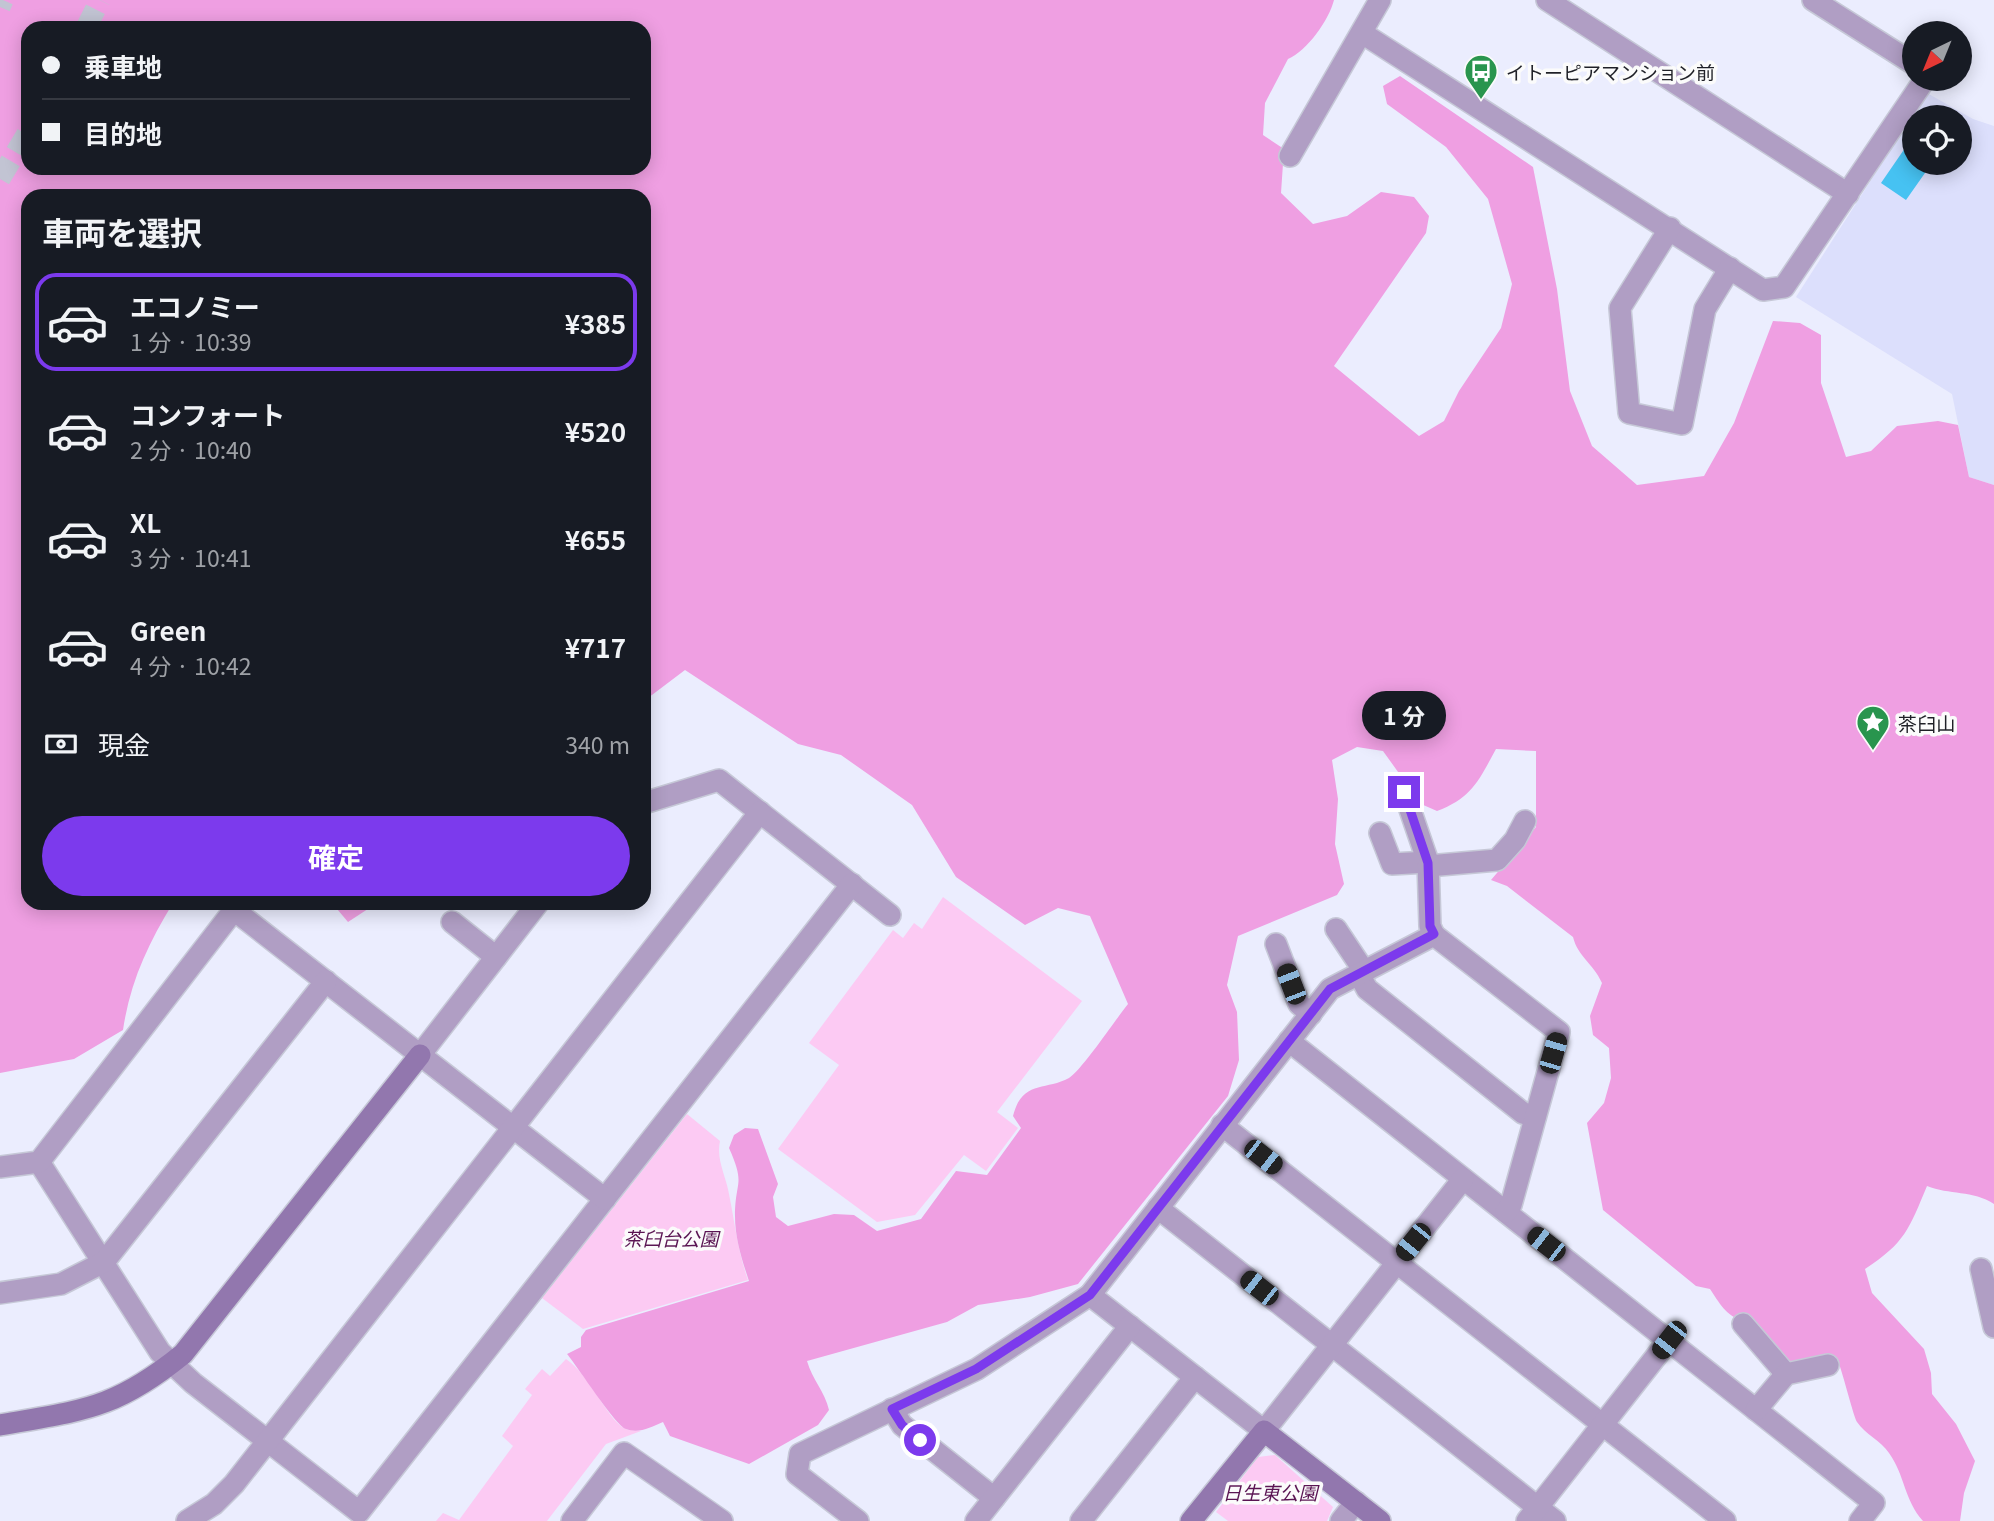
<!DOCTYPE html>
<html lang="ja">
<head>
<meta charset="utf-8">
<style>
  body { margin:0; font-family:Georgia,"Noto Sans JP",serif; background:#242831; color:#f1f3f6; height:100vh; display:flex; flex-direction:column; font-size:26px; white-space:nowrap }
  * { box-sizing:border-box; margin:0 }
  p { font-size:23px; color:#9ea1a6 }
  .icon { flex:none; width:38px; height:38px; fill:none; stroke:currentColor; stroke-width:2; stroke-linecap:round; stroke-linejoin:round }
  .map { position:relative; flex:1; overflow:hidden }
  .drawer { position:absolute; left:21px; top:189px; width:630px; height:721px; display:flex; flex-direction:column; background:#171b24; border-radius:21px; box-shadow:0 4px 18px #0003 }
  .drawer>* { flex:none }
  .guide { position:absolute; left:21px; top:21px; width:630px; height:154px; border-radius:21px; box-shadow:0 4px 18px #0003; display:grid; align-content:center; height:154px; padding:0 21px; background:#171b24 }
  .needle { width:46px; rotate:223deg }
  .tools { position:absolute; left:1902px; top:21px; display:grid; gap:14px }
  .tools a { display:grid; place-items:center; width:70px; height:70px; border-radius:50%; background:#171b24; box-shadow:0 4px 18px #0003; font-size:35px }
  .end { position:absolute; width:32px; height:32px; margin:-16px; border:9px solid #7c3aed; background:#fff; box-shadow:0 0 0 4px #fff }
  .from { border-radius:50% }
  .bubble { position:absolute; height:49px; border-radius:24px; background:#171b24; box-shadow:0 4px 18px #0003; font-size:23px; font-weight:700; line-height:49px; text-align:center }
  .car { position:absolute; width:21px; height:42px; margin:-21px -10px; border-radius:9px; box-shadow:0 0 5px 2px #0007; background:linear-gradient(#222 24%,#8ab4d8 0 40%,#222 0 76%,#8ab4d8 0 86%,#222 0) }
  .guide b { display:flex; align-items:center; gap:24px; height:66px; font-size:26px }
  .guide b+b { border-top:2px solid #363941 }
  .guide i { width:18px; height:18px; background:#f1f3f6 }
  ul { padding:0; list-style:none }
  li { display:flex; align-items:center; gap:21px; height:98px; margin:0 14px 10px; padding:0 7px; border:4px solid transparent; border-radius:21px }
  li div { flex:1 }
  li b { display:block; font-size:26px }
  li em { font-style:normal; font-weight:700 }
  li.active { border-color:#7c3aed }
  li>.icon { width:63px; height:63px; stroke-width:1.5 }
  h2 { padding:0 21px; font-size:32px; line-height:84px }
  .pay { display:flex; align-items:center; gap:18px; height:77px; padding:0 21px; font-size:26px }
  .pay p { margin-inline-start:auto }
  .action { display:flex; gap:14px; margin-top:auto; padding:14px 21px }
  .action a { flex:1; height:80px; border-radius:42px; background:#7c3aed; color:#fff; font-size:28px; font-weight:700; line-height:80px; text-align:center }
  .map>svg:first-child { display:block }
  .built { fill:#dcdffc; fill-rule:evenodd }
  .green { fill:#fccaf3 }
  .forest { fill:#ef9fe2; fill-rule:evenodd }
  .water { fill:#46c2f2 }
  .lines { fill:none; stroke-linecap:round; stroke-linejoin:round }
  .highway-tunnel { stroke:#c2c4d3; stroke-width:21; stroke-dasharray:21 10; stroke-linecap:butt }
  .street-casing { stroke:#c6c8d7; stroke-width:24 }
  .secondary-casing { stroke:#c6c8d7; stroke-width:24 }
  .street { stroke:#b09ec4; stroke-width:21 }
  .secondary { stroke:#9277ae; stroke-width:21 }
  .route { stroke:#7c3aed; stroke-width:9 }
  .labels { text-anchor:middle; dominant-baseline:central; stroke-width:7; stroke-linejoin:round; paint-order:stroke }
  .poi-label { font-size:19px; fill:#1f2027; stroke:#fbfbfb; text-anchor:start }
  .park-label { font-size:19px; font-style:italic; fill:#5a1553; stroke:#fbfbfb }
</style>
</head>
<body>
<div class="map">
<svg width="1994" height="1521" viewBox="0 0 1994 1521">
  <rect width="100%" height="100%" fill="#ebedfe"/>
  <!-- built -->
  <path class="built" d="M1927,93L1973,119L1994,126V485L1969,477L1952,394L1796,297ZM1914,117H1960V163H1914Z"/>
  <!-- green -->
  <g class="green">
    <polygon points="943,897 1082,1001 997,1112 1018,1128 986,1171 964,1155 915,1215 877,1222 778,1149 839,1065 809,1043 893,930 903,938 914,923 922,929"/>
    <path d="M687,1114L720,1141C716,1160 726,1176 729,1194C735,1224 738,1252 748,1280L583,1329L542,1298Z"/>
    <path d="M566,1359C589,1374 608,1420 624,1428C628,1431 636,1430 641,1431L606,1444L547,1521H436L443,1513L459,1520L513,1446L502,1436L532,1395L525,1389L542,1369L550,1376Z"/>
    <polygon points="1275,1455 1333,1507 1327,1521 1228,1521 1216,1512 1258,1457"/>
  </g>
  <!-- forest -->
  <g class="forest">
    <path d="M0,0H1334C1329,20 1307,51 1288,59L1265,103L1263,135L1284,149L1281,193L1313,224L1347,216L1381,192L1414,197L1429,216L1426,233L1334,366L1419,436L1444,421L1459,391L1501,328L1512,284L1488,199L1446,147L1387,104L1383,86L1400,76L1533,167L1557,289L1570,391L1592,446L1637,485L1704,476L1734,423L1773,321L1800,323L1821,335V383L1846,457L1871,451L1897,426L1938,421L1958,425L1969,477L1994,485V1204C1973,1190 1949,1195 1927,1186C1909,1229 1905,1243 1865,1269L1872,1293L1924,1349L1931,1373L1932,1394L1956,1424L1975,1461L1964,1493L1960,1521H1923C1904,1500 1905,1475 1889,1453C1881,1441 1865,1434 1857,1422C1854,1418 1843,1374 1839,1364L1831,1361L1791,1368L1743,1320C1726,1317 1719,1302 1710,1289L1696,1286L1603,1210L1587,1123L1604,1103L1611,1078L1609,1048L1593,1035L1590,1016L1602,983C1593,963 1578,957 1573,937L1507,886L1491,880L1536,827V751L1496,749C1479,780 1472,798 1437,811L1421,804L1383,751L1357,747L1332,760L1338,799L1335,844L1344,884L1337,895L1238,936L1227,985L1237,1012L1239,1060L1228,1096L1078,1284L1030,1297L978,1305L947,1322L807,1361C812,1379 825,1392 829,1410L818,1425L749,1464L670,1436L663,1422C651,1427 639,1434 626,1429C615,1425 578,1367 567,1354L581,1347V1337L586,1330L749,1281C742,1260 735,1238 735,1216C735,1180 746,1186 729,1148L734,1135L745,1128L758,1129L778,1184L773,1197L776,1217L788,1226L834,1214L854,1215L877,1231L921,1219L956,1171L987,1175L1021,1128L1013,1116C1022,1080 1045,1091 1069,1078C1081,1071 1116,1019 1128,1004L1090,916L1058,908L1025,925L956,877L912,805L841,755L798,744L685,670L644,701V196H28V903H173C148,944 130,982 123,1030L74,1059L0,1073ZM28,28H644V168H28Z"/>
    <polygon points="332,903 377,903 348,922"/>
  </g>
  <!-- water -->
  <polygon class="water" points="1914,135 1914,163 1932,163 1906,200 1881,183"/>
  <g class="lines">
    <!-- highway-tunnel -->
    <g class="highway-tunnel">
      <polyline points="0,7 3,0"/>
      <polyline points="86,28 100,0"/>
      <polyline points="0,179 28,132"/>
    </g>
    <defs>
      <g id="street">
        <polyline points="1547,0 1848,194"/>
        <polyline points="1813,0 1914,64"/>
        <polyline points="1362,33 1763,290 1784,287 1925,79"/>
        <polyline points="1290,156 1380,0"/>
        <polyline points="1670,228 1620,308 1629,413 1682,424 1705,309 1730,268"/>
        <polyline points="1404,792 1428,862 1430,926 1434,935"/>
        <polyline points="644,803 719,780 890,915"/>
        <polyline points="1380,833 1392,864 1428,862"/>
        <polyline points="1428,866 1497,860 1515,840 1525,821"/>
        <polyline points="452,922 496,957"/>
        <polyline points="1336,929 1364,971"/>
        <polyline points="1276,944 1299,1004 1311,1014"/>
        <polyline points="1359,974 1367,989 1523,1113 1535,1117"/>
        <polyline points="1289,1041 1874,1503 1860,1521"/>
        <polyline points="420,1055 538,903"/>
        <polyline points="1222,1125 1725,1521"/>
        <polyline points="39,1162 160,1352 193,1383 359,1512 852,884"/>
        <polyline points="0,1167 39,1162 234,910 605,1199"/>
        <polyline points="1158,1208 1555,1521"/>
        <polyline points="1981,1269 1994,1327"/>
        <polyline points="0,1293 61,1284 104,1262 326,981"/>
        <polyline points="1090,1295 1264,1431 1463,1179"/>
        <polyline points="1743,1324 1786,1374"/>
        <polyline points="892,1409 902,1425 994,1498"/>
        <polyline points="1756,1410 1786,1374 1828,1365"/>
        <polyline points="187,1521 214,1504 234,1484 760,812"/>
        <polyline points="572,1521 624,1453 722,1521"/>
        <polyline points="858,1521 797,1474 800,1454 977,1369 1090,1295 1330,989 1434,935 1559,1032 1511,1205 1506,1212"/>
        <polyline points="976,1521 1130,1326"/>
        <polyline points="1081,1521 1195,1377"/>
        <polyline points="1341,1521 1356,1502"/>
        <polyline points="1527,1521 1669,1340"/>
      </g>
      <g id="secondary">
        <path d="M0,1425C83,1410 114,1410 183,1354L420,1055"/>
        <polyline points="1191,1521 1264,1431 1380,1521"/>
      </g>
    </defs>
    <!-- street casing -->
    <use href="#street" class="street-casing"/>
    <!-- secondary casing -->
    <use href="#secondary" class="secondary-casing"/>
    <!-- street -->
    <use href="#street" class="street"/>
    <!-- secondary -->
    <use href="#secondary" class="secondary"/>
  </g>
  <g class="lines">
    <!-- route -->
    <polyline class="route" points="920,1440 902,1425 892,1409 976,1369 1090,1295 1330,989 1434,934 1430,926 1428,863 1404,792"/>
  </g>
  <!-- icons -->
  <defs>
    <symbol id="bus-pin" viewBox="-11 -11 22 30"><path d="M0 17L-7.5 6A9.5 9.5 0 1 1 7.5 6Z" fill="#29954e" stroke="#fbfbfb"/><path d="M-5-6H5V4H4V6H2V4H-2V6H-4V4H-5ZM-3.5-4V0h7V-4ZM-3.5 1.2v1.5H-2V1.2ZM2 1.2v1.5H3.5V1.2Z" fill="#fff"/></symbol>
    <symbol id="sight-pin" viewBox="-11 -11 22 30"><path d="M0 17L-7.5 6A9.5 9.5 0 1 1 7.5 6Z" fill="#29954e" stroke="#fbfbfb"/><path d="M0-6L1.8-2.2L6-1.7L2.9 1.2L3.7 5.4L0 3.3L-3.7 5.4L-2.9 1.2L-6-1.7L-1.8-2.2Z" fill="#fff"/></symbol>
  </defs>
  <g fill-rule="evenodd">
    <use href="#bus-pin" x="1462" y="52" width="38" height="52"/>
    <use href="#sight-pin" x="1854" y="703" width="38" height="52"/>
  </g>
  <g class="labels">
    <!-- poi labels -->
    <g class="poi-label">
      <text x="1506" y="71">イトーピアマンション前</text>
      <text x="1898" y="722">茶臼山</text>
    </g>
    <!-- park labels -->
    <g class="park-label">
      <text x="671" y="1237">茶臼台公園</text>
      <text x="1270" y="1491">日生東公園</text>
    </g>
  </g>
</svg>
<div class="tools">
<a><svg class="needle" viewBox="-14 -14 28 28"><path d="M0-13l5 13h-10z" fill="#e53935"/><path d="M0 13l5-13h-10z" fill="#9ea1a6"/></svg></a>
<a><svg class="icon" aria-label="locate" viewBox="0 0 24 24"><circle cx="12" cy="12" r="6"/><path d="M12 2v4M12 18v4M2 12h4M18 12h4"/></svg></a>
</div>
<i class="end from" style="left:920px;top:1440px"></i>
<i class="end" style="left:1404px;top:792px"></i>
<div class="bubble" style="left:1362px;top:691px;width:84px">1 分</div>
<i class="car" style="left:1291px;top:984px;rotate:339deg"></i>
<i class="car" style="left:1553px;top:1053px;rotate:16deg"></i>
<i class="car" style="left:1263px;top:1157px;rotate:128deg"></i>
<i class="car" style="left:1413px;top:1242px;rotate:219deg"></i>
<i class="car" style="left:1546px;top:1244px;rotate:308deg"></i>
<i class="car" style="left:1259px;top:1288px;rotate:308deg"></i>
<i class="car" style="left:1669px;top:1340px;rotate:218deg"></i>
<div class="guide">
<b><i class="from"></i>乗車地</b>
<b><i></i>目的地</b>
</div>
<section class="drawer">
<h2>車両を選択</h2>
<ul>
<li class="active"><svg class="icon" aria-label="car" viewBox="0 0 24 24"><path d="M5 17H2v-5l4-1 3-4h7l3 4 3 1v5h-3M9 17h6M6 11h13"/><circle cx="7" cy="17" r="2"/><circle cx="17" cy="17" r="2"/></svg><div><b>エコノミー</b><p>1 分 · 10:39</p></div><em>¥385</em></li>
<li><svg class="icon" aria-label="car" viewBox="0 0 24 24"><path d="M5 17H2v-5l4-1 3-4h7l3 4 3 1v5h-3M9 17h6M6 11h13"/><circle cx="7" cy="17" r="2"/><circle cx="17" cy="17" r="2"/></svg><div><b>コンフォート</b><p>2 分 · 10:40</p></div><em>¥520</em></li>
<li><svg class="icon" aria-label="car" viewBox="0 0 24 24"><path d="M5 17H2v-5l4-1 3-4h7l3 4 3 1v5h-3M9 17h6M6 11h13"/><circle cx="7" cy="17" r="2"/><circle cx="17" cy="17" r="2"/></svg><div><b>XL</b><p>3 分 · 10:41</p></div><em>¥655</em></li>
<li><svg class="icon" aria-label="car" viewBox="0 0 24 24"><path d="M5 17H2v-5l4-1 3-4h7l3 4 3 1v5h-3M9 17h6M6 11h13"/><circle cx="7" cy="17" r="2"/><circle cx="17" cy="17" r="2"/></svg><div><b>Green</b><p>4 分 · 10:42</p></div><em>¥717</em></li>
</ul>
<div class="pay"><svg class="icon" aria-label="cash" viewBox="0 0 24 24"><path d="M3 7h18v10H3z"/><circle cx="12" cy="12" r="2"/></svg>現金<p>340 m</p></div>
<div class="action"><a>確定</a></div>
</section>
</div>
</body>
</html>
